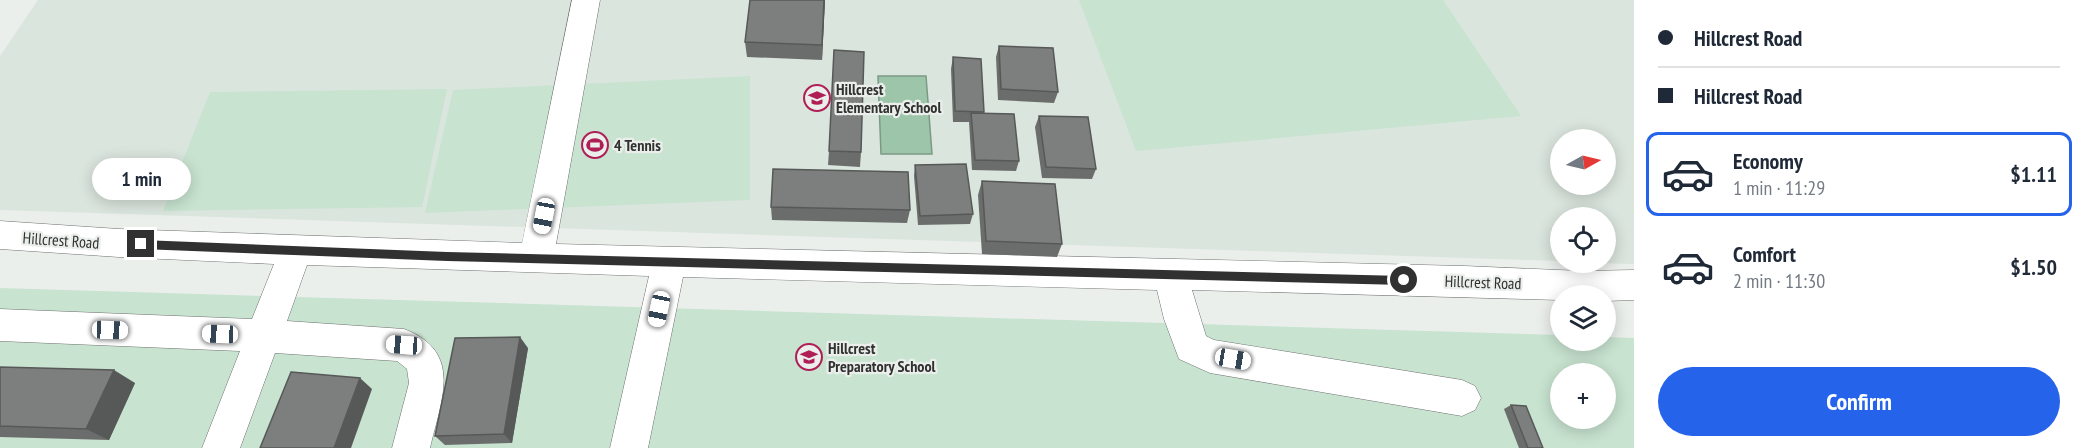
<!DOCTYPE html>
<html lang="en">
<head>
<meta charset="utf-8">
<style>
  body { margin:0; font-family:"PT Sans Narrow",sans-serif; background:#f2f2f3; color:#1f2937; height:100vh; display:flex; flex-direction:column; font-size:22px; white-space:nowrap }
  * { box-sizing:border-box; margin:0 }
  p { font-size:20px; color:#747a83 }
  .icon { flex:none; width:33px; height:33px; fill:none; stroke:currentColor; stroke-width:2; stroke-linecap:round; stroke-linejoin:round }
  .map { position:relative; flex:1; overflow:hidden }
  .side { display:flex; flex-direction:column; background:#fff; width:450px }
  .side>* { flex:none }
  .banner { display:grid; align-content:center; height:132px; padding:0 24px; background:#fff }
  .needle { width:39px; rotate:82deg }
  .controls { position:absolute; left:1550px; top:129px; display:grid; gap:12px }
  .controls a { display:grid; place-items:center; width:66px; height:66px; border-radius:50%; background:#fff; box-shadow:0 3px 15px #0003; font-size:30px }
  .end { position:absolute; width:27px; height:27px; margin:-14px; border:8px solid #303130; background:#fff; box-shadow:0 0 0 3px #fff }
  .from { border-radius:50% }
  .bubble { position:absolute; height:42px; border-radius:21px; background:#fff; box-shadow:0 3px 15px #0003; font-size:20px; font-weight:700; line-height:42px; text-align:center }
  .car { position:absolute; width:18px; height:36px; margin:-18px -9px; border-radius:8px; box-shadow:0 0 4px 2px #0007; background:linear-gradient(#fff 24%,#345 0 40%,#fff 0 76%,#345 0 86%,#fff 0) }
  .banner b { display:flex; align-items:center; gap:21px; height:57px; font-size:22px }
  .banner b+b { border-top:2px solid #e0e1e3 }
  .banner i { width:15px; height:15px; background:#1f2937 }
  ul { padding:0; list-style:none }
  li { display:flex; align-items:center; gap:18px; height:84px; margin:0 12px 9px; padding:0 12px; border:3px solid transparent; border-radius:12px }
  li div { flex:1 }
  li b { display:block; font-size:22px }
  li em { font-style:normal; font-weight:700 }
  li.selected { border-color:#2563eb }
  li>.icon { width:54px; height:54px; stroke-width:1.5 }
  .action { display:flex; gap:12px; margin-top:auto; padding:12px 24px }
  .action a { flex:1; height:69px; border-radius:36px; background:#2563eb; color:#fff; font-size:24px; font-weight:700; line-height:69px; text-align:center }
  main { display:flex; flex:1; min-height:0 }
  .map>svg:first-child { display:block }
  .built { fill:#dae5dd; fill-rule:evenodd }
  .green { fill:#c8e3d0; fill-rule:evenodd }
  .water { fill:#9dc5a9; stroke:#7c9985; stroke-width:1.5 }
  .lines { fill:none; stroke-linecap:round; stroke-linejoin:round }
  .minor-casing { stroke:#6d706e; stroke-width:1 }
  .minor { fill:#fff; fill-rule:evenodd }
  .wall { fill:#6b6d6c }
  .shaded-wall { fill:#575958 }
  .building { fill:#7c7f7d; stroke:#575958; stroke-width:1.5 }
  .route { fill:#303130 }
  .labels { text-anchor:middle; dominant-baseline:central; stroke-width:4.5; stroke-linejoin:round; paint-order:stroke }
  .poi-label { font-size:16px; font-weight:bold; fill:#303130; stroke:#ebefec; text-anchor:start }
  .street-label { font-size:16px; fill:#303130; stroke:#ebefec }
</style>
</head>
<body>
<main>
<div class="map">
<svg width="1634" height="448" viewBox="0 0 1634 448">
  <rect width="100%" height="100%" fill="#ebefec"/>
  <!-- built -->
  <path class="built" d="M38,0H1634V264L1594,263L1605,262V218H1560V261L0,210V56ZM1560,140H1605V184H1560Z"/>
  <!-- green -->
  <g class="green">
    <polygon points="1079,0 1443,0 1521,116 1136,151"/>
    <polygon points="750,76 750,200 425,213 453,90"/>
    <polygon points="447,89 422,207 163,211 210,92"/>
    <path d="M0,288L1560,335V340H1605V337L1634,338V448H0ZM1560,374H1605V418H1560Z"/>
  </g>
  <!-- water -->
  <polygon class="water" points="878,76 926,76 932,154 881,154"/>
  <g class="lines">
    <defs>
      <path id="minor" d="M572,0H600L556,244L1464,266L1582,271L1634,270V300L1605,301V296H1560V300L1192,290L1206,336L1214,340L1462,380L1475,386L1481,398L1475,410L1462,416L1210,373L1179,359L1164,319L1157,290L683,277L648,448H610L649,276L307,265L287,321L404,329C464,352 441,400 430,448H392L409,383L407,369L397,361L275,353L240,448H202L240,351L0,341V309L252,319L274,264L119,257L0,249V221L119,229L522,243Z"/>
    </defs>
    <!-- minor casing -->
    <use href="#minor" class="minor-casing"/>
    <!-- minor -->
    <use href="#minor" class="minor"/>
  </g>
  <!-- wall -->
  <g class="wall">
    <polygon points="750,0 825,0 822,60 747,57 745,42"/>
    <polygon points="999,46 1058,92 1054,103 998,100 996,57"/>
    <polygon points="953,57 984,112 983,114 1019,161 1016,171 972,170 969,122 953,122 951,69"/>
    <polygon points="1039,116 1096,169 1092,179 1042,178 1035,127"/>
    <polygon points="829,151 861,152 860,167 828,165"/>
    <polygon points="915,165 973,214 970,224 918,225 914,176"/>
    <polygon points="982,181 1062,244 1057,257 982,254 978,195"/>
    <polygon points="771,207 910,210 907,223 772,220"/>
    <polygon points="528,348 512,443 445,445 435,436"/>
    <polygon points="0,367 135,383 109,440 0,437"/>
    <polygon points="1511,405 1543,448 1519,448 1504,409"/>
  </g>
  <!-- shaded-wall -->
  <g class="shaded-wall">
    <polygon points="824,0 825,0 822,60 822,45"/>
    <polygon points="520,337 528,348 512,443 504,434"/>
    <polygon points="114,370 135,383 109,440 86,429"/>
    <polygon points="360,378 372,389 351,448 334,448"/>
  </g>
  <!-- building -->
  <g class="building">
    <polygon points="750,0 824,0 822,45 745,42"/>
    <polygon points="999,46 1053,48 1058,92 1001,89"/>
    <polygon points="834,50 864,52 861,152 829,151"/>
    <polygon points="953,57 981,59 984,112 955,111"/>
    <polygon points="971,113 1014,114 1019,161 975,160"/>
    <polygon points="1039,116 1088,117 1096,169 1046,167"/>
    <polygon points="966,164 973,214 920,216 915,165"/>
    <polygon points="773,169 908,172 910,210 771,207"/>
    <polygon points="982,181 1055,184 1062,244 986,241"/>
    <polygon points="520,337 504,434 435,436 455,338"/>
    <polygon points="0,367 114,370 86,429 0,426"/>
    <polygon points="291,372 360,378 334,448 260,448"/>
    <polygon points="1511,405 1526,406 1543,448 1528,448"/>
  </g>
  <!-- route -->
  <polygon class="route" points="141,240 447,252 1404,276 1410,280 1404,285 447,261 141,249 136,244"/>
  <!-- icons -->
  <defs>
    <symbol id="school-ring" viewBox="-11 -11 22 22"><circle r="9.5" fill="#ebefec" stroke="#af1f56" stroke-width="1.5"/><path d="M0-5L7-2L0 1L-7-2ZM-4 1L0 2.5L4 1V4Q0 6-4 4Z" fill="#af1f56"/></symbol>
    <symbol id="stadium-ring" viewBox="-11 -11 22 22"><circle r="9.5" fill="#ebefec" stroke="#af1f56" stroke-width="1.5"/><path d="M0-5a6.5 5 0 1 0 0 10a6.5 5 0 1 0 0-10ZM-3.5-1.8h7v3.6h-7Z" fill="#af1f56"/></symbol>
  </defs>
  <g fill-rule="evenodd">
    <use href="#school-ring" x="802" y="83" width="30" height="30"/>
    <use href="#stadium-ring" x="580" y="130" width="30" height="30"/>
    <use href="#school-ring" x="794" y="342" width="30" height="30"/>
  </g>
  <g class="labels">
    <!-- poi labels -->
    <g class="poi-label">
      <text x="836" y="89">Hillcrest<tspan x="836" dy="18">Elementary School</tspan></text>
      <text x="614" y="145">4 Tennis</text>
      <text x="828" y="348">Hillcrest<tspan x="828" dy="18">Preparatory School</tspan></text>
    </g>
    <!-- street labels -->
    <g class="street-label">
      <text transform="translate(61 240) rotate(4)">Hillcrest Road</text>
      <text transform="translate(1483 282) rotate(2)">Hillcrest Road</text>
    </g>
  </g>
</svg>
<div class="controls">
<a><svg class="needle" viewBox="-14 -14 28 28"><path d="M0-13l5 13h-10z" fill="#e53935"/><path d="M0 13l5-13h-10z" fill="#747a83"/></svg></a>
<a><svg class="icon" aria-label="locate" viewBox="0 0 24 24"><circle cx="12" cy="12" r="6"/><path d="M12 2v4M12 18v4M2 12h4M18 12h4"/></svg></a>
<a><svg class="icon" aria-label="layers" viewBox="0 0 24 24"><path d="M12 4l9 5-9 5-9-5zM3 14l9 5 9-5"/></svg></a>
<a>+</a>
</div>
<i class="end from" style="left:1404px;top:280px"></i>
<i class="end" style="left:141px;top:244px"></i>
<div class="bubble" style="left:92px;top:158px;width:99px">1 min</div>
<i class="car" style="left:544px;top:216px;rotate:191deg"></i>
<i class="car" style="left:659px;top:309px;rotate:192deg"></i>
<i class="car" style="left:110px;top:330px;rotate:92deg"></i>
<i class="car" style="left:220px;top:334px;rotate:272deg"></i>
<i class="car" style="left:404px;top:345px;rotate:274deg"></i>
<i class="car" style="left:1233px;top:359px;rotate:100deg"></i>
</div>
<section class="side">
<div class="banner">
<b><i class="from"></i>Hillcrest Road</b>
<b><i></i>Hillcrest Road</b>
</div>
<ul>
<li class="selected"><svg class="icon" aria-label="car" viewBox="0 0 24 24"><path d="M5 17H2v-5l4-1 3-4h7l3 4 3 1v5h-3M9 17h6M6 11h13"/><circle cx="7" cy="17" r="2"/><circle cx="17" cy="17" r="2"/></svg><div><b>Economy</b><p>1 min · 11:29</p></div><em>$1.11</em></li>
<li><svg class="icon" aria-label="car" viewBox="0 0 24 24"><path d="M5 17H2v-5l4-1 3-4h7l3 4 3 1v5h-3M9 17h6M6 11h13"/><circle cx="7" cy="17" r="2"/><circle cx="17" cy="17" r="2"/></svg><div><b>Comfort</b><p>2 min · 11:30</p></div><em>$1.50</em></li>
</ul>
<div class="action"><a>Confirm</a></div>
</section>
</main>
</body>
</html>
